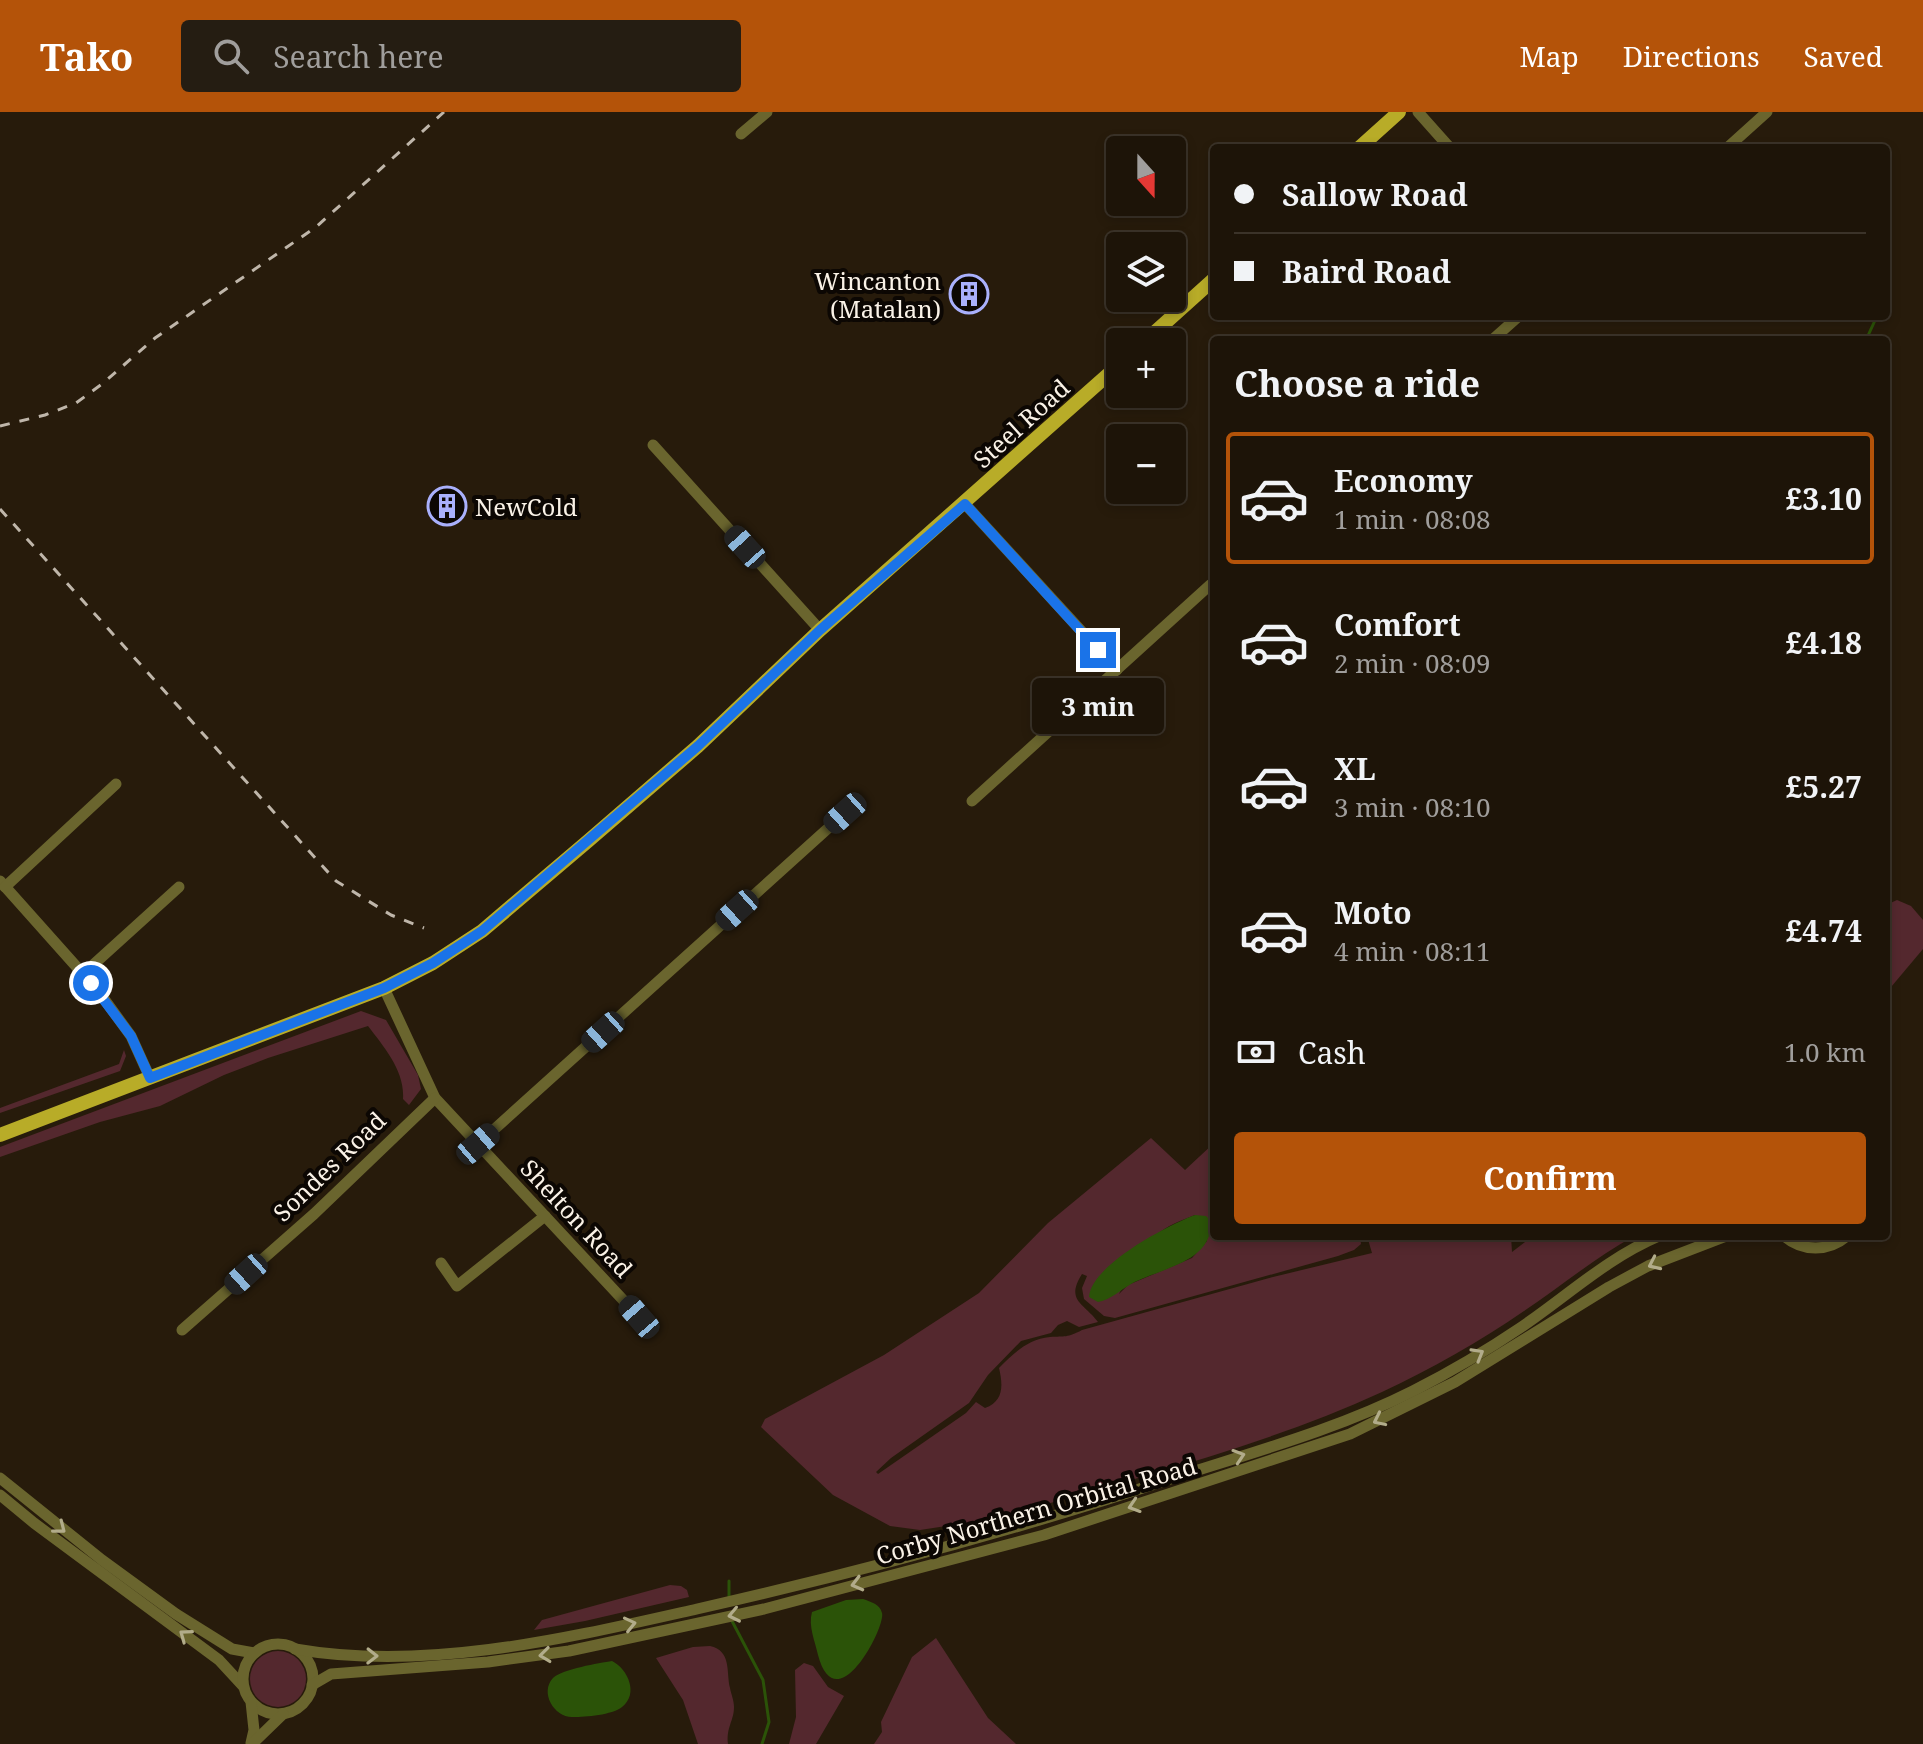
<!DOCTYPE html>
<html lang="en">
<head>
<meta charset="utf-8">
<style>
  body { margin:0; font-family:"Noto Serif",serif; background:#251d12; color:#f1f3f6; height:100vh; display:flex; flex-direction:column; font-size:30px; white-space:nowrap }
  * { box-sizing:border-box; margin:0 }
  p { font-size:26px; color:#a09e9c }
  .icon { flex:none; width:44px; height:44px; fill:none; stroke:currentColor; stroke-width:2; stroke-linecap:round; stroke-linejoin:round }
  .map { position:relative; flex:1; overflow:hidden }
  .details { position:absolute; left:1210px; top:224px; width:680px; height:904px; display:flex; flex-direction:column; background:#1d1408; border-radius:8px; box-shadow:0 4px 12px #0003,0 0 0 2px #3b3329 }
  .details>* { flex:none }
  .hud { position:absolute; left:1210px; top:32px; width:680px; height:176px; border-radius:8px; box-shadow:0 4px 12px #0003,0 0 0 2px #3b3329; display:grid; align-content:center; height:176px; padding:0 24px; background:#1d1408 }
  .needle { width:52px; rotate:159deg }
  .controls { position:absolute; left:1106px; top:24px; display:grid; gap:16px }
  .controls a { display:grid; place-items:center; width:80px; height:80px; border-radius:8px; background:#1d1408; box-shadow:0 4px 12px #0003,0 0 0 2px #3b3329; font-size:40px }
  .end { position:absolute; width:36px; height:36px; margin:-18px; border:10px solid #1a73e8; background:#fff; box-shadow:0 0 0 4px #fff }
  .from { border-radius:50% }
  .bubble { position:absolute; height:56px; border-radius:8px; background:#1d1408; box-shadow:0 4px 12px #0003,0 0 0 2px #3b3329; font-size:26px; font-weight:700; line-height:56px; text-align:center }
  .car { position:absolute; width:24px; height:48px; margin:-24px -12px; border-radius:10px; box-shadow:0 0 6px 2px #0007; background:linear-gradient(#222 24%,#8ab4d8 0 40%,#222 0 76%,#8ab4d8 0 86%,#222 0) }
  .hud b { display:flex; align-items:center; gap:28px; height:76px; font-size:30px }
  .hud b+b { border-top:2px solid #3b3329 }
  .hud i { width:20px; height:20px; background:#f1f3f6 }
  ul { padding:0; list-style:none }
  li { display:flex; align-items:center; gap:24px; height:132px; margin:0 16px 12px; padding:0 8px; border:4px solid transparent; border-radius:8px }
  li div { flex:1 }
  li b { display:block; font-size:30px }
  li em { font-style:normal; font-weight:700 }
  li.on { border-color:#b45309 }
  li>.icon { width:72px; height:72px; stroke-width:1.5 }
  h2 { padding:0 24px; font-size:36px; line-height:96px }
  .pay { display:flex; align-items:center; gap:20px; height:88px; padding:0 24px; font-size:30px }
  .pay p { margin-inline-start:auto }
  .primary-button { display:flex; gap:16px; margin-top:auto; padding:16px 24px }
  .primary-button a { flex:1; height:92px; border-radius:8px; background:#b45309; color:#fff; font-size:32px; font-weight:700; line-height:92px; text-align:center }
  header { display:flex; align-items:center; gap:48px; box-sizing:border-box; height:112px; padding:0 40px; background:#b45309; color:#fff }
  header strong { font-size:38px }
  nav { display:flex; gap:44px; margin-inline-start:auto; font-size:28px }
  .search { width:560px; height:72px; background:#251d12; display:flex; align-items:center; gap:20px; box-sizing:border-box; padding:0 28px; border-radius:8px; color:#a09e9c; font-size:30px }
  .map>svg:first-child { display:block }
  .green { fill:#54282e; fill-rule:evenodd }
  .water { fill:#2b5308 }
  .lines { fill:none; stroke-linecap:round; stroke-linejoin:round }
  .stream { stroke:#2b5308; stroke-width:3 }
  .minor { stroke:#6a652e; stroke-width:11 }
  .major { stroke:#b8ac28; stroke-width:14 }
  .rail { stroke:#bfb6aa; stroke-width:3; stroke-dasharray:10 10; stroke-linecap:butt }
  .oneway { stroke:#b2ac8a }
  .route { stroke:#1a73e8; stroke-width:10 }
  .labels { text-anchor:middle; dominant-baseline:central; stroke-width:8; stroke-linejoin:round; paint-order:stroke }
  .poi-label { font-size:24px; fill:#faf2e7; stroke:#0c0703; text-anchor:end }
  .street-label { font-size:24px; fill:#faf2e7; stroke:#0c0703 }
</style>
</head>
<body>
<header>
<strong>Tako</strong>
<div class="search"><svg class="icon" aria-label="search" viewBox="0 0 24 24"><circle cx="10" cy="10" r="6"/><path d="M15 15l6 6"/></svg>Search here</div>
<nav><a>Map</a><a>Directions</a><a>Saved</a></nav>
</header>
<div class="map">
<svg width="1923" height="1632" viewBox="0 0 1923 1632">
  <rect width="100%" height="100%" fill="#271b0b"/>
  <!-- green -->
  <g class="green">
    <polygon points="1897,788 1911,794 1923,808 1923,837 1886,881 1886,793"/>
    <path d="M361,899L386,908L418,963L421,977L409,993L403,987C405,959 384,935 368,914L268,946L224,963L160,994L100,1010L0,1045V1035Z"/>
    <polygon points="124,938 126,944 120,959 0,1001 0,996 119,952"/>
    <path d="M1151,1026L1185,1058L1214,1031V1124H1360L1361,1132L1354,1138L1338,1144L1115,1206L1104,1204L1084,1187L1082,1176L1087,1164L1082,1162C1065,1189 1084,1191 1098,1210L1079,1215L1067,1209L1058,1213L1051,1221L1021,1229L988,1263L969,1291L891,1346L876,1360L878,1362L966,1301L976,1290L985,1296C1004,1289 1003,1273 999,1256C1014,1241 1028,1227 1050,1225C1065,1224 1067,1226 1082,1218L1273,1165L1372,1141L1367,1124H1511L1512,1140L1533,1124H1579L1581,1127L1587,1124H1634C1595,1146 1561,1174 1524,1199C1479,1230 1431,1257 1382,1280C1249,1341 1105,1373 968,1415L966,1411L920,1418L890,1414L833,1383L761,1315L765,1307L884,1243L979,1181L1048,1111ZM1195,1103L1207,1129L1192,1146L1128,1173L1119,1182C1143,1136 1143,1122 1195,1103Z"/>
    <polygon points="670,1473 681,1474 687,1478 689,1485 585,1509 534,1518 542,1508"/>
    <polygon points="936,1526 988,1606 1016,1632 874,1632 882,1620 881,1610 912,1545"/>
    <path d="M710,1534C732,1539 726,1560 730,1576C731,1582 734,1588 734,1595C734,1609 726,1615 728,1632H698L683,1588L656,1546L693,1535Z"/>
    <circle cx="278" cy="1567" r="28"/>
    <polygon points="804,1551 813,1554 828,1575 844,1584 816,1632 789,1632 796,1605 795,1558"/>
  </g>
  <!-- water -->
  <g class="water">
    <path d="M1195,1103L1206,1104L1211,1109C1213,1151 1160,1156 1131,1172C1119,1179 1112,1187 1098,1190L1089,1185C1091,1153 1168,1113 1195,1103Z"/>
    <path d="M863,1487C871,1490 880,1492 882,1501C886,1515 836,1611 818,1543C815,1529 808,1514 812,1500L846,1488Z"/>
    <path d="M612,1549C628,1557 639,1582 622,1595C612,1603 586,1605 573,1605C555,1606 539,1581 553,1566C563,1557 599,1551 612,1549Z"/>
  </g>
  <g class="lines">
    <!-- stream -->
    <g class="stream">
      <polyline points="1866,228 1877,204"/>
      <polyline points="729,1486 729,1469"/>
      <polyline points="732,1509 763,1568 769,1610 762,1632"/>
    </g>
    <!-- minor -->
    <g class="minor">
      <polyline points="1418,0 1450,36"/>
      <polyline points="741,22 767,0"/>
      <polyline points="1727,36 1767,0"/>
      <polyline points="1492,228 1519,204"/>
      <polyline points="653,333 820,518"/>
      <polyline points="965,392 1117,558"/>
      <polyline points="972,689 1210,473"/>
      <polyline points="0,769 99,880 131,924 150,966"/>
      <polyline points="5,775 116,672"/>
      <polyline points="83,862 179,775"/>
      <polyline points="384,876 435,986 639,1205"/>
      <polyline points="478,1032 845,701"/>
      <path d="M1784,1124C1803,1140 1828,1140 1847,1124"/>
      <polyline points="441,1151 457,1174 545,1104"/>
      <polyline points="182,1218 314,1102 435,986"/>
      <polyline points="0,1366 102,1448 176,1502 232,1537 254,1541"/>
      <polyline points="0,1383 34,1411 219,1548 243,1574"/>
      <circle cx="278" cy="1567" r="35"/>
      <path d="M295,1537C427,1560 568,1526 697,1497C856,1461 1013,1419 1167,1368C1250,1341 1336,1318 1413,1279C1450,1260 1486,1239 1520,1216C1566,1185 1607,1146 1659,1124"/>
      <polyline points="312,1573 331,1562 488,1550 569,1539 764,1497 1044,1423 1350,1322 1455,1270 1609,1175 1648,1154 1726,1124"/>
      <polyline points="251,1590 254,1618 251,1631"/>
      <polyline points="252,1632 283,1602"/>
    </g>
    <!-- major -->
    <g class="major">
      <polyline points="1359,36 1399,0"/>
      <polyline points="1144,230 1214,167"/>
      <polyline points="0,1023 384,876 433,851 482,819 588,729 698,634 820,518 1120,252"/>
    </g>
    <!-- rail -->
    <g class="rail">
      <polyline points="0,314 45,303 76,291 102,272 155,226 316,115 444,0"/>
      <polyline points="0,397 336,769 391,803 424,816"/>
    </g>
  </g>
  <!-- one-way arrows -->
  <defs><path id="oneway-chevron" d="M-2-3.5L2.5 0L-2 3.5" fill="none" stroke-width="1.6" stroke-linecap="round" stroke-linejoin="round" transform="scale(2)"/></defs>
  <g class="oneway">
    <use href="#oneway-chevron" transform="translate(1654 1152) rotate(155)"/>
    <use href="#oneway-chevron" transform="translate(1478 1242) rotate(-30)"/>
    <use href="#oneway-chevron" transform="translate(1379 1308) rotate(154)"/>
    <use href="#oneway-chevron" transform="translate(1239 1344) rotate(-18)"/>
    <use href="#oneway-chevron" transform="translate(1134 1394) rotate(162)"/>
    <use href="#oneway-chevron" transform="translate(60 1416) rotate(38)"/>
    <use href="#oneway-chevron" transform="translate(857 1472) rotate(165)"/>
    <use href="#oneway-chevron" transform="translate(734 1503) rotate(168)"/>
    <use href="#oneway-chevron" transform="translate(630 1512) rotate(-13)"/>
    <use href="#oneway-chevron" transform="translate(185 1523) rotate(-144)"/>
    <use href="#oneway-chevron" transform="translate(545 1543) rotate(173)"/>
    <use href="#oneway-chevron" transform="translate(372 1544) rotate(1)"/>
  </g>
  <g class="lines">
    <!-- route -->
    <polyline class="route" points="91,871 131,924 150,966 384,876 433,851 482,819 698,634 820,518 965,392 1098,538"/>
  </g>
  <!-- icons -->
  <defs>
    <symbol id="building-ring" viewBox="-11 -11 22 22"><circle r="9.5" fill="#0c0703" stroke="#a9b0fc" stroke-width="1.5"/><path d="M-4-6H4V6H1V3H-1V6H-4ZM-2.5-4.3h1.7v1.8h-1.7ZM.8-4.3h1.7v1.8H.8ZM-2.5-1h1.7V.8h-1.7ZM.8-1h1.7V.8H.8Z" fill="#a9b0fc"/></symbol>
  </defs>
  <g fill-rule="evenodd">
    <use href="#building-ring" x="947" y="160" width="44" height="44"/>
    <use href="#building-ring" x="425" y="372" width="44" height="44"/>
  </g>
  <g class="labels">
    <!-- poi labels -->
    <g class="poi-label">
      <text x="941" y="168">Wincanton<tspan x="941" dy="28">(Matalan)</tspan></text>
      <text x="475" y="394" text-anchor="start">NewCold</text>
    </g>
    <!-- street labels -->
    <g class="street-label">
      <text transform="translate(1021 311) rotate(-42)">Steel Road</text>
      <text transform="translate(329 1054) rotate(-44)">Sondes Road</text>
      <text transform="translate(577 1106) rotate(47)">Shelton Road</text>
      <text transform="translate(1036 1398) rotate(-16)">Corby Northern Orbital Road</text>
    </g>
  </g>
</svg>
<div class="controls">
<a><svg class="needle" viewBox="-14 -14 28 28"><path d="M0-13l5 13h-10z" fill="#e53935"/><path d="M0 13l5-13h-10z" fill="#a09e9c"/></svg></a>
<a><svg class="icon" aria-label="layers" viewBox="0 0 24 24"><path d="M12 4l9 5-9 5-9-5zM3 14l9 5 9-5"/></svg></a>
<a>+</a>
<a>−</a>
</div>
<i class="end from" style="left:91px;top:871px"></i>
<i class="end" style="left:1098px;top:538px"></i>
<div class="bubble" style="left:1032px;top:566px;width:132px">3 min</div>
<i class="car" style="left:745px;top:435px;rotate:318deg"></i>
<i class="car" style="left:845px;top:701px;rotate:228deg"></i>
<i class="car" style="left:737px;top:798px;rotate:228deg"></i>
<i class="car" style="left:603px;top:920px;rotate:228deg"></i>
<i class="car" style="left:478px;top:1032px;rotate:49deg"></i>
<i class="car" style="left:246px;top:1162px;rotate:228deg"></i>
<i class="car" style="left:639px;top:1205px;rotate:319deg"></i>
<div class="hud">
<b><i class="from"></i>Sallow Road</b>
<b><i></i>Baird Road</b>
</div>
<section class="details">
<h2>Choose a ride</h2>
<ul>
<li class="on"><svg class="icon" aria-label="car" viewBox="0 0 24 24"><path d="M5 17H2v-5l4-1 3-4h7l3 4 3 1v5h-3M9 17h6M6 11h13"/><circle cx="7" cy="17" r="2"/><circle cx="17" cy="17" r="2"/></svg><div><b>Economy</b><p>1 min · 08:08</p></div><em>£3.10</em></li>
<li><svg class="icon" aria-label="car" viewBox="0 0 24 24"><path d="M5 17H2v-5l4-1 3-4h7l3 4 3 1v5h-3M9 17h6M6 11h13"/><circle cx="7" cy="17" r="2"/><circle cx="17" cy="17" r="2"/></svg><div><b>Comfort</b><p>2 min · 08:09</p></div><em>£4.18</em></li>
<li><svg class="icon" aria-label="car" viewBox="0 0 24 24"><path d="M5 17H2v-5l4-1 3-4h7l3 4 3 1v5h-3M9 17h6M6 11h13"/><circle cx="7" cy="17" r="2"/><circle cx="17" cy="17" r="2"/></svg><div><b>XL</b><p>3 min · 08:10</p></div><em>£5.27</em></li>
<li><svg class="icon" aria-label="car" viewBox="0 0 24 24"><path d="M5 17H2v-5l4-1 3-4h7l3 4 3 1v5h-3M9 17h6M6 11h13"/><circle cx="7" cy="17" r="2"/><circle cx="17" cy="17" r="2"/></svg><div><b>Moto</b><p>4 min · 08:11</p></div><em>£4.74</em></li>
</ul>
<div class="pay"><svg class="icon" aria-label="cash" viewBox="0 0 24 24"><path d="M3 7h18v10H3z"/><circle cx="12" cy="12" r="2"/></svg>Cash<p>1.0 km</p></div>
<div class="primary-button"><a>Confirm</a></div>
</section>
</div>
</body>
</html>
